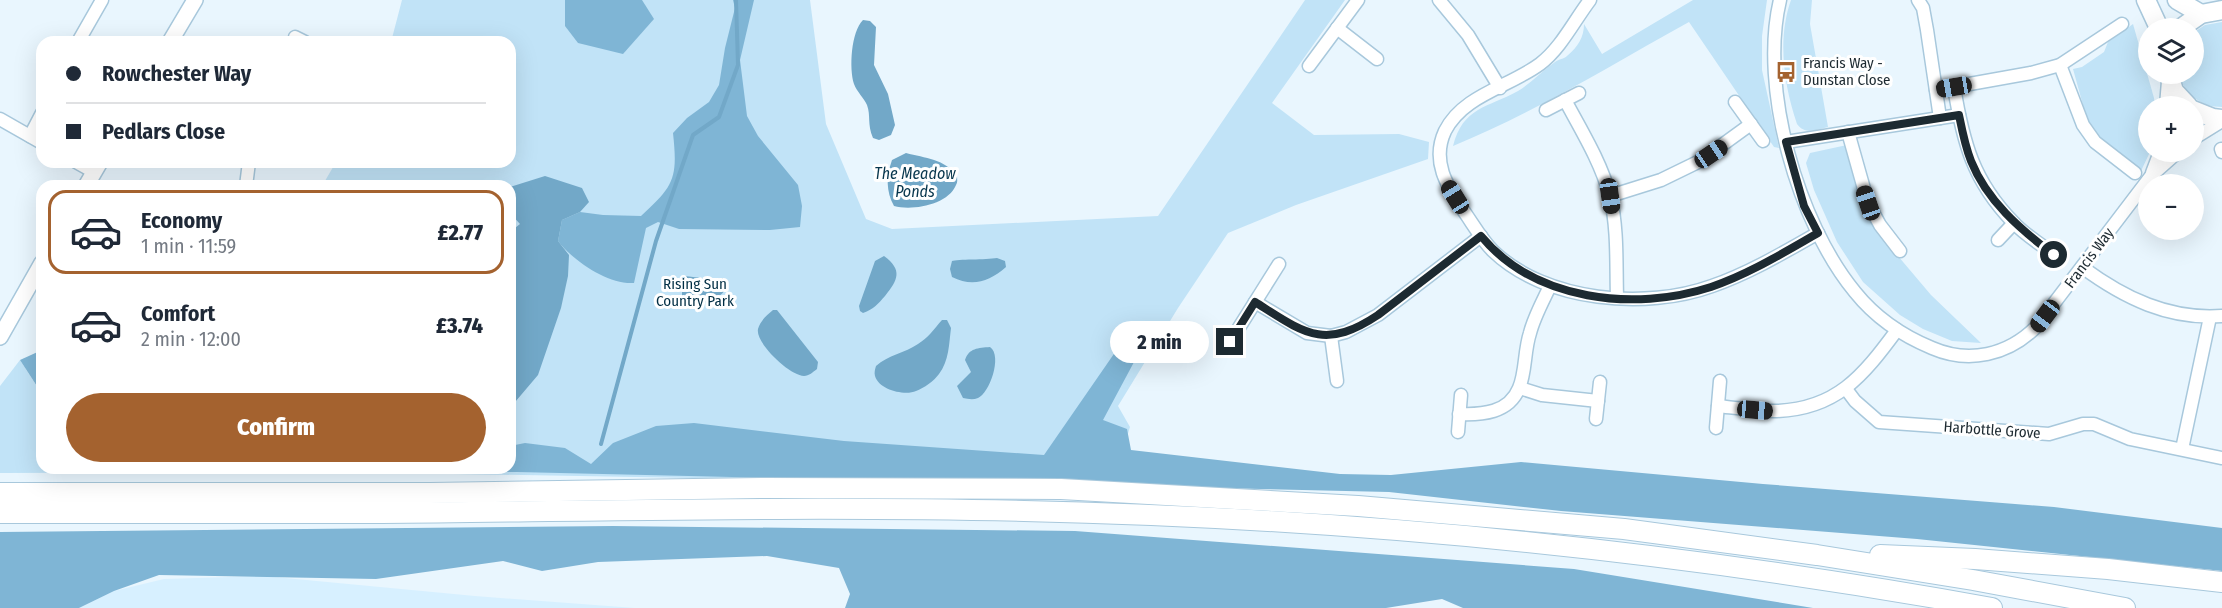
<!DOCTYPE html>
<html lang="en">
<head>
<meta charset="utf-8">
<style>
  body { margin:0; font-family:"Fira Sans Condensed",sans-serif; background:#f2f2f3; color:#1f2937; height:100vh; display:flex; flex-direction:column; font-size:22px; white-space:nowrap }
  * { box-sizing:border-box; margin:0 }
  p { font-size:20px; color:#747a83 }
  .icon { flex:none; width:33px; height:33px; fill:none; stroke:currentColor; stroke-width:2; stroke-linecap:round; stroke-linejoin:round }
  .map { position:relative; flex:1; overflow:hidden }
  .panel { position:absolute; left:36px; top:180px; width:480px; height:294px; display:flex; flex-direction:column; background:#fff; border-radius:18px; box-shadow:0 6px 24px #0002 }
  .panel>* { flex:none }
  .hud { position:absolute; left:36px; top:36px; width:480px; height:132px; border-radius:18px; box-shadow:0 6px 24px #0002; display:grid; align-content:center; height:132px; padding:0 30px; background:#fff }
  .fabs { position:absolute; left:2138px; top:18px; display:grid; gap:12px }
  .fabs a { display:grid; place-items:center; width:66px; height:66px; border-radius:50%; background:#fff; box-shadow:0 6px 24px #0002; font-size:30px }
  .end { position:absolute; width:27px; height:27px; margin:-14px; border:8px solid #1d2a31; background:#fff; box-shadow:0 0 0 3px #fff }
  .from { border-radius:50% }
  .bubble { position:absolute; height:42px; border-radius:21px; background:#fff; box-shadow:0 6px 24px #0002; font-size:20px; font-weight:800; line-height:42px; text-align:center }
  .car { position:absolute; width:18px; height:36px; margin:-18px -9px; border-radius:8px; box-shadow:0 0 4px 2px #0007; background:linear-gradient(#222 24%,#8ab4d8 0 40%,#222 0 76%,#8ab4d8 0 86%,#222 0) }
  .hud b { display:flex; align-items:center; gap:21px; height:57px; font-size:22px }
  .hud b+b { border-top:2px solid #e0e1e3 }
  .hud i { width:15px; height:15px; background:#1f2937 }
  ul { padding:10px 0 0; list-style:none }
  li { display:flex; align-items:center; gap:18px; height:84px; margin:0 12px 9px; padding:0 18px; border:3px solid transparent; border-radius:18px }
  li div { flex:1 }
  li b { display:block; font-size:22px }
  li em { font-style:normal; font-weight:800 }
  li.active { border-color:#a4622f }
  li>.icon { width:54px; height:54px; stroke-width:1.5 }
  .cta { display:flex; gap:12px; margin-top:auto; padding:12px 30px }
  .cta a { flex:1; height:69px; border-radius:36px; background:#a4622f; color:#fff; font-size:24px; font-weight:800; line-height:69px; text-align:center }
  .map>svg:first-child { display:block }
  .built { fill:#d7f0ff }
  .green { fill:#c1e3f7 }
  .forest { fill:#7fb5d5 }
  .water { fill:#72a8c8 }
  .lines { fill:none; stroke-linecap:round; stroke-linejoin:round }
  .stream { stroke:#72a8c8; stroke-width:4 }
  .minor-casing { stroke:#a8c8dc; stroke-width:15 }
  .tertiary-casing { stroke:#a8c8dc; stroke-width:18 }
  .primary-casing { stroke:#a8c8dc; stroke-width:21 }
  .trunk-casing { stroke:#a8c8dc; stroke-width:22 }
  .minor { stroke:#fff; stroke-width:12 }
  .tertiary { stroke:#fff; stroke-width:15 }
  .primary { stroke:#fff; stroke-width:18 }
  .trunk { stroke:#fff; stroke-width:20 }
  .route { stroke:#1d2a31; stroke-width:8 }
  .labels { text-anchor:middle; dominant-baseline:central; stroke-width:6; stroke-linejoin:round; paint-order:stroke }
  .poi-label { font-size:15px; fill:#1d2a31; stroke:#fff; text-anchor:start }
  .street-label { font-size:15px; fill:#1d2a31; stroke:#fff }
  .park-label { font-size:15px; fill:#002e44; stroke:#fff }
  .water-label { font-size:16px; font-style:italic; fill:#07364d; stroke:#fff }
</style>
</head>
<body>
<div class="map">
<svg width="2222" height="608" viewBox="0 0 2222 608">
  <rect width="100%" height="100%" fill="#e9f6fe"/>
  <!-- built -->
  <polygon class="built" points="264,576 475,596 635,608 79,608 114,591 164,579"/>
  <!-- green -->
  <g class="green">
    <polygon points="402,0 810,0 826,124 866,219 892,229 1158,216 1305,0 1345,0 1272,103 1314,135 1399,134 1429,142 1428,159 1296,205 1228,233 1178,308 1118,406 1130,427 1112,485 338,472 0,473 0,386 20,360 36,385 42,386 42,468 510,468 510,186 322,186 336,162 510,162 510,42 391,42"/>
    <path d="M1693,0H1767L1762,36V70L1779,148L1774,147L1689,22C1611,65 1536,112 1453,146C1463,107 1487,108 1518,91C1531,83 1542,71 1555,62C1559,59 1564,59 1567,56C1578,47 1584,37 1584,24L1602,54Z"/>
    <path d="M1791,0H1812L1810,24L1828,127C1816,130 1805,135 1797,124C1784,86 1777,39 1791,0Z"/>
    <path d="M2222,22V107C2201,107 2184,94 2179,74H2193V33L2205,25Z"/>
    <polygon points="2133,24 2154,98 2155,106 2148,106 2148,152 2150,152 2141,171 2104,142 2088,123 2073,69 2082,67 2104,52 2108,42"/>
    <polygon points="1847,145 1898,256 1931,295 1981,343 1952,341 1923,329 1900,315 1863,282 1837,242 1814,190 1806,163 1810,153"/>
  </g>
  <!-- forest -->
  <g class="forest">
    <polygon points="565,0 642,0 654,19 623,54 578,43 565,26"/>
    <path d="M733,0H754L740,60L747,116L758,136L798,185L802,206L800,227L770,230L679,229L658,222L646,228L634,283C609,285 573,261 558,241L562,220L580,212L603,215L641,216C674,186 678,179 673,133L687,118L709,102L719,85L725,48L735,8Z"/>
    <polygon points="1136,322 1149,334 1103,420 1127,429 1131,450 1340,474 1391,475 1521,462 1763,484 2054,507 2222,528 2222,571 1917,539 1561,511 1389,492 517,472 372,472 367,468 510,468 510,446 525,443 565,448 591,464 613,443 656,426 694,423 844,441 1044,455"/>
    <polygon points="42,350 42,394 20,360"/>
    <polygon points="613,526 1075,531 1574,569 1813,608 1463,608 1442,599 1386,608 845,608 850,594 839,568 767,556 598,562 542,571 503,561 376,579 159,575 114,591 79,608 0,608 0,532"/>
  </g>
  <!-- water -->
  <g class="water">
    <path d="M863,20L870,21L876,27L874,65L888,94L895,125L891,135L879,140L873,138C867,124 871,116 867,105C864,98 857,92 854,84C849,68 851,32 863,20Z"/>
    <path d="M906,153C925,158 945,159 957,176C957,179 958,182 956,185C948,205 912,211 894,206C886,191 886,177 892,160Z"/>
    <polygon points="545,176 582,188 589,202 580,212 562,220 558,241 569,255 568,276 561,308 538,375 510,408 510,232 520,224 510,213 510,187"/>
    <path d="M884,256C903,270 898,280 885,296C878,304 874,309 863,313L860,311L859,306L875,261Z"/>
    <path d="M997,258L1005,261L1006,267C989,282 972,287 952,277L950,269L952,261C957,259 986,260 997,258Z"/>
    <path d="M685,276L709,279L723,278L727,287C720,300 703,304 690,305L682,297V286Z"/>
    <path d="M773,310H777L818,362L817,369C813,372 809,376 804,376C790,376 755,343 758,329C760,321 767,315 773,310Z"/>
    <path d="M942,320H947L951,328C949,344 949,361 939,374C934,381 924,388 916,391C905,396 879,390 875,376C874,373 875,369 876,366C888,355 905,353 918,344C928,338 934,329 942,320Z"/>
    <path d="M990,347C1003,356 989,394 978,398C973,400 968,399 963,398L957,386L971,372L965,360C969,348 978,348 990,347Z"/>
  </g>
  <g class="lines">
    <!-- stream -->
    <polyline class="stream" points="601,444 656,241 693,135 719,117 738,65 736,0"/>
    <defs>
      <g id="minor">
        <polyline points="1439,0 1468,35 1500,88"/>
        <path d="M1590,0C1574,21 1561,48 1540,64C1509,87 1463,95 1445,131C1431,161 1447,186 1463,210C1473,224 1481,239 1493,251C1546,302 1646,310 1712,286C1749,273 1783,253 1818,233"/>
        <path d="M1780,0C1759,88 1798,223 1855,292C1875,317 1903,336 1932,348C1969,364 2008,355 2036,327L2151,176L2178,152"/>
        <polyline points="1918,0 1923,8 1927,30 1940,118"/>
        <polyline points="1337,28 1377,59"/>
        <polyline points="295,37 305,42"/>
        <polyline points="78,42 102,0"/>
        <polyline points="2060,65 2083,125 2095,142 2135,173"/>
        <polyline points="1309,66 1358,0"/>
        <path d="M1954,87C1963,142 1973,181 2013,222C2025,235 2040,244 2054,254"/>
        <polyline points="1936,90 2031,73 2060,65 2122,24"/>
        <path d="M1565,100C1581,130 1601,162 1610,196C1618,228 1616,265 1617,297"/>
        <polyline points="1735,102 1763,141"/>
        <polyline points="2166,106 2168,81"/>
        <polyline points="1546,110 1579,93"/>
        <polyline points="0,119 42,143"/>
        <polyline points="1848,132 1868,203 1880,225 1900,251"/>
        <polyline points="30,136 42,113"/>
        <polyline points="2193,139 2222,121"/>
        <polyline points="1786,142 1959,115"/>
        <polyline points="2221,149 2222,152"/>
        <polyline points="76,162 94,172"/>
        <polyline points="2152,173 2160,152"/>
        <polyline points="246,186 249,162"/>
        <polyline points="1610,196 1661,180 1700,161 1751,124"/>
        <polyline points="1998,240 2014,223"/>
        <path d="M2082,267C2124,298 2169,320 2222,316"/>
        <polyline points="1255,302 1307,333 1331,336 1346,332 1378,315 1481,236"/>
        <polyline points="1331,336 1337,381"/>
        <polyline points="1230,342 1279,264"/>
        <polyline points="1520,388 1542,395 1598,401"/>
        <polyline points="1846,389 1855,401 1879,422 2049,434 2083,424 2094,424 2130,439 2221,458"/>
        <path d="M1718,406C1736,408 1756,411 1774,411C1836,410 1863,376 1897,330"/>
        <path d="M1459,414C1482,415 1509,413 1519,388C1526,372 1524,351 1530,333C1534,317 1543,301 1550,286"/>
        <polyline points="1596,419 1600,382"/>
        <polyline points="1716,428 1720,381"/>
        <polyline points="1458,432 1461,395"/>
        <polyline points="2182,449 2210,317"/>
      </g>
      <g id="tertiary">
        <polyline points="170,42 195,0"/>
        <polyline points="86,186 100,162"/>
        <polyline points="0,337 42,263"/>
      </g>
      <g id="primary">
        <polyline points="2146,0 2159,28"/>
        <polyline points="2177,0 2201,14"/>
        <polyline points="2181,28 2201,14 2222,10"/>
        <polyline points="2169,74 2174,91 2188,106"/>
        <polyline points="2193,110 2213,118 2222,119"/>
      </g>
      <g id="trunk">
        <polyline points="0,493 430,493 761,488 1061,489 1358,506 1624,529 1817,555 1973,580 2125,608"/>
        <path d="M0,513C127,513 254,514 382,513C596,511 810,506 1024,511C1348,518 1673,550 1992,608"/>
        <polyline points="1880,555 1975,559 2108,569 2222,582"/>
      </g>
    </defs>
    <!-- minor casing -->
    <use href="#minor" class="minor-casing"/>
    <!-- tertiary casing -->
    <use href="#tertiary" class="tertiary-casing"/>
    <!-- primary casing -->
    <use href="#primary" class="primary-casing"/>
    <!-- trunk casing -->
    <use href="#trunk" class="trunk-casing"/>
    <!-- minor -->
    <use href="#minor" class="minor"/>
    <!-- tertiary -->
    <use href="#tertiary" class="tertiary"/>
    <!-- primary -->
    <use href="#primary" class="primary"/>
    <!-- trunk -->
    <use href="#trunk" class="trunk"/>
  </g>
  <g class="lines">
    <!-- route -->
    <path class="route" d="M1230,342L1255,302C1304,333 1324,351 1378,315L1481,236C1535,301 1634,312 1711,287C1749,274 1783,253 1818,233L1804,206L1786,142L1959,115C1962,130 1965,146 1971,161C1987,201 2020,229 2054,255"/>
  </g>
  <!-- icons -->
  <defs>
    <symbol id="bus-bare" viewBox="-9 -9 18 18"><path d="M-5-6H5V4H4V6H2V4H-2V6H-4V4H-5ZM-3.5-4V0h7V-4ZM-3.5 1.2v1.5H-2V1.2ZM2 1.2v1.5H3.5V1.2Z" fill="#a4622f" stroke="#fff" stroke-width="2.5" paint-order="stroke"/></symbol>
  </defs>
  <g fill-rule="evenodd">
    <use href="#bus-bare" x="1771" y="57" width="30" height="30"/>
  </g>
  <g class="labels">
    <!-- poi labels -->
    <g class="poi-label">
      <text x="1803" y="63">Francis Way -<tspan x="1803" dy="17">Dunstan Close</tspan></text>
    </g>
    <!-- street labels -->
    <g class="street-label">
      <text transform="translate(2089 258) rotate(-53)">Francis Way</text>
      <text transform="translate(1992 430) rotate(4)">Harbottle Grove</text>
    </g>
    <!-- park labels -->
    <g class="park-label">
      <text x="695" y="284">Rising Sun<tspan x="695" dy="17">Country Park</tspan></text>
    </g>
    <!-- water labels -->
    <g class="water-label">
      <text x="915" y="173">The Meadow<tspan x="915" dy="18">Ponds</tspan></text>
    </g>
  </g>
</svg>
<div class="fabs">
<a><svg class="icon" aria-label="layers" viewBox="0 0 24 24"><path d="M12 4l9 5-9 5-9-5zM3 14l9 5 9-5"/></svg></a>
<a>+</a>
<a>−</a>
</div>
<i class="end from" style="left:2054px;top:255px"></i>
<i class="end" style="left:1230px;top:342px"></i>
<div class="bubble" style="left:1110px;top:321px;width:99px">2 min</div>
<i class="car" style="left:1954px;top:87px;rotate:261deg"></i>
<i class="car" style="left:1711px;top:154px;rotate:56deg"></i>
<i class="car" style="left:1610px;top:196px;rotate:172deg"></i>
<i class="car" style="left:1455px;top:197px;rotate:328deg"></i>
<i class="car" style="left:1868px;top:203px;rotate:341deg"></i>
<i class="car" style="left:2045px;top:316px;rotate:217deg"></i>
<i class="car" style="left:1755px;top:410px;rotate:95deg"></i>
<div class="hud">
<b><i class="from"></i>Rowchester Way</b>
<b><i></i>Pedlars Close</b>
</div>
<section class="panel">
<ul>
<li class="active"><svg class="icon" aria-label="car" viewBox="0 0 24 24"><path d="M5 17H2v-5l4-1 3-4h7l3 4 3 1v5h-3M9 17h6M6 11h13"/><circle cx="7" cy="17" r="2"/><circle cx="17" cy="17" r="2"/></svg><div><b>Economy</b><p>1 min · 11:59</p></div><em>£2.77</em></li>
<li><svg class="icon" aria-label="car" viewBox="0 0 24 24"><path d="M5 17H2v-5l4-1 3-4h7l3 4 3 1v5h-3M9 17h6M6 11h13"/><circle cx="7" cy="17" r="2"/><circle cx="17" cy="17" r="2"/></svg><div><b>Comfort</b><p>2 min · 12:00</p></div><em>£3.74</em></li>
</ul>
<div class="cta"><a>Confirm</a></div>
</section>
</div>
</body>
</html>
